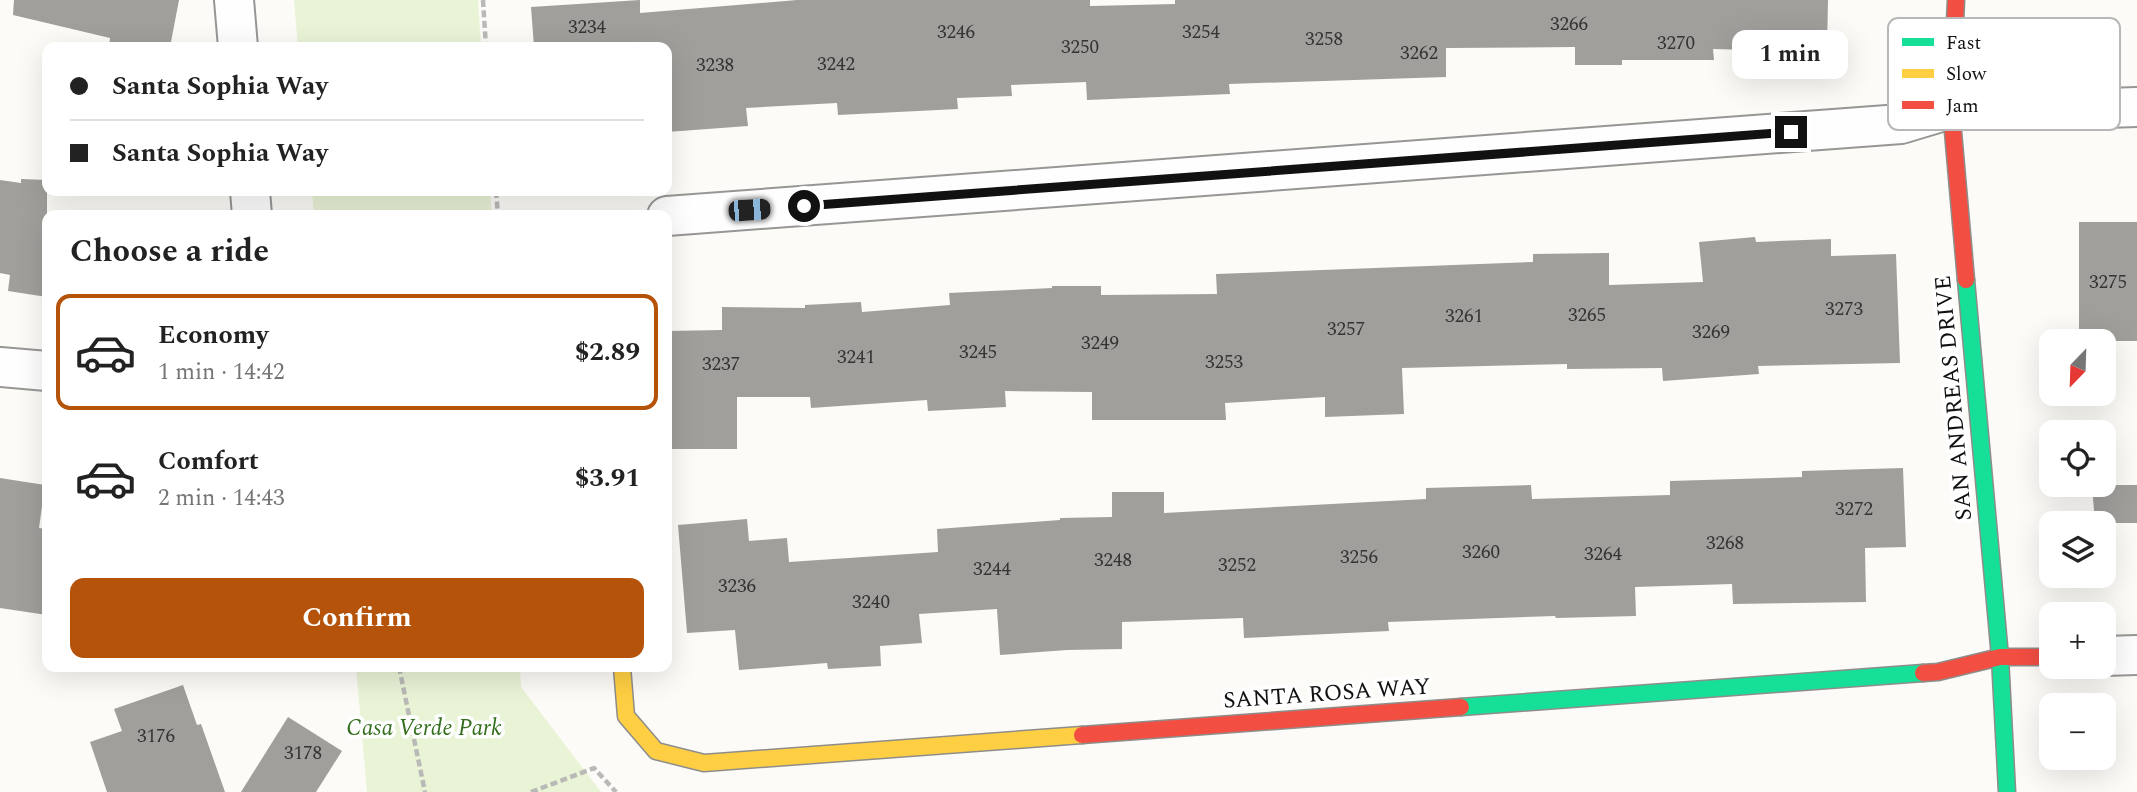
<!DOCTYPE html>
<html lang="en">
<head>
<meta charset="utf-8">
<style>
  body { margin:0; font-family:Spectral,serif; background:#f6f6f6; color:#222; height:100vh; display:flex; flex-direction:column; font-size:26px; white-space:nowrap }
  * { box-sizing:border-box; margin:0 }
  p { font-size:23px; color:#767676 }
  .icon { flex:none; width:38px; height:38px; fill:none; stroke:currentColor; stroke-width:2; stroke-linecap:round; stroke-linejoin:round }
  .map { position:relative; flex:1; overflow:hidden }
  .side { position:absolute; left:42px; top:210px; width:630px; height:462px; display:flex; flex-direction:column; background:#fff; border-radius:14px; box-shadow:0 7px 28px #0002 }
  .side>* { flex:none }
  .banner { position:absolute; left:42px; top:42px; width:630px; height:154px; border-radius:14px; box-shadow:0 7px 28px #0002; display:grid; align-content:center; height:154px; padding:0 28px; background:#fff }
  .needle { width:46px; rotate:203deg }
  .controls { position:absolute; left:2039px; top:329px; display:grid; gap:14px }
  .controls a { display:grid; place-items:center; width:77px; height:77px; border-radius:14px; background:#fff; box-shadow:0 7px 28px #0002; font-size:35px }
  .end { position:absolute; width:32px; height:32px; margin:-16px; border:9px solid #111; background:#fff; box-shadow:0 0 0 4px #fff }
  .from { border-radius:50% }
  .bubble { position:absolute; height:49px; border-radius:14px; background:#fff; box-shadow:0 7px 28px #0002; font-size:23px; font-weight:700; line-height:49px; text-align:center }
  .car { position:absolute; width:21px; height:42px; margin:-21px -10px; border-radius:9px; box-shadow:0 0 5px 2px #0007; background:linear-gradient(#222 24%,#8ab4d8 0 40%,#222 0 76%,#8ab4d8 0 86%,#222 0) }
  .banner b { display:flex; align-items:center; gap:24px; height:66px; font-size:26px }
  .banner b+b { border-top:2px solid #e0e0e0 }
  .banner i { width:18px; height:18px; background:#222 }
  ul { padding:0; list-style:none }
  li { display:flex; align-items:center; gap:21px; height:116px; margin:0 14px 10px; padding:0 14px; border:4px solid transparent; border-radius:14px }
  li div { flex:1 }
  li b { display:block; font-size:26px }
  li em { font-style:normal; font-weight:700 }
  li.selected { border-color:#b45309 }
  li>.icon { width:63px; height:63px; stroke-width:1.5 }
  h2 { padding:0 28px; font-size:32px; line-height:84px }
  .action { display:flex; gap:14px; margin-top:auto; padding:14px 28px }
  .action a { flex:1; height:80px; border-radius:14px; background:#b45309; color:#fff; font-size:28px; font-weight:700; line-height:80px; text-align:center }
  .map>svg:first-child { display:block }
  .green { fill:#e9f3d6 }
  .building { fill:#a19f9c }
  .lines { fill:none; stroke-linecap:round; stroke-linejoin:round }
  .street-casing { stroke:#979695; stroke-width:42 }
  .fast-casing { stroke:#8e8d8b; stroke-width:19 }
  .slow-casing { stroke:#8e8d8b; stroke-width:19 }
  .jam-casing { stroke:#8e8d8b; stroke-width:19 }
  .path { stroke:#b9b9b8; stroke-width:4.5; stroke-dasharray:7 3.5; stroke-linecap:butt }
  .street { stroke:#fffefe; stroke-width:38 }
  .fast { stroke:#16e098; stroke-width:16 }
  .slow { stroke:#ffcf43; stroke-width:16 }
  .jam { stroke:#f24e42; stroke-width:16 }
  .route { stroke:#111; stroke-width:9 }
  .labels { text-anchor:middle; dominant-baseline:central; stroke-width:7; stroke-linejoin:round; paint-order:stroke }
  .number-label { font-size:19px; fill:#353434 }
  .street-label { font-size:23px; fill:#111; stroke:#fff }
  .park-label { font-size:23px; font-style:italic; fill:#336e1c; stroke:#fff }
  .key { fill:#fff; stroke:#b8b8b8; stroke-width:2 }
  .key-label { font-size:19px; fill:#111 }
</style>
</head>
<body>
<div class="map">
<svg width="2137" height="792" viewBox="0 0 2137 792">
  <rect width="100%" height="100%" fill="#fdfbf7"/>
  <!-- green -->
  <g class="green">
    <polygon points="294,0 478,0 481,47 298,47"/>
    <polygon points="312,191 490,191 492,215 314,215"/>
    <polygon points="356,667 520,667 521,687 601,792 367,792"/>
  </g>
  <!-- building -->
  <g class="building">
    <polygon points="14,0 179,0 170,47 109,47 110,38 13,15"/>
    <polygon points="640,0 640,13 797,0 1090,0 1090,6 1175,4 1175,0 1828,0 1827,52 1713,49 1714,60 1622,60 1622,65 1575,65 1575,47 1446,48 1446,77 1229,84 1230,94 1087,100 1086,82 1011,85 1012,96 957,98 958,109 838,115 837,103 746,108 748,126 667,132 667,47 534,47 531,7"/>
    <polygon points="21,179 47,180 47,297 8,291 10,275 0,273 0,180 21,183"/>
    <rect x="2079" y="222" width="58" height="119"/>
    <polygon points="1755,237 1756,242 1831,239 1831,256 1896,254 1900,363 1758,366 1759,374 1663,381 1662,368 1567,369 1567,364 1402,368 1404,414 1325,417 1325,397 1225,403 1226,420 1092,420 1092,392 1005,391 1006,407 928,411 927,400 811,408 810,397 737,397 737,449 669,449 668,331 722,330 722,307 805,308 805,305 861,302 862,312 950,305 949,293 1052,288 1052,286 1101,286 1101,295 1217,294 1216,274 1533,262 1533,254 1609,253 1609,285 1703,282 1699,242"/>
    <polygon points="1903,468 1906,547 1865,548 1866,602 1733,604 1732,584 1635,587 1636,616 1556,618 1555,616 1388,622 1389,631 1244,638 1243,618 1122,622 1122,649 1067,650 1000,655 997,609 919,614 922,643 880,646 881,666 828,669 827,663 739,670 735,630 687,633 678,525 747,519 749,541 787,538 789,562 938,552 937,529 1060,520 1060,518 1112,517 1112,492 1164,492 1164,513 1426,499 1426,488 1531,485 1532,499 1670,495 1670,481 1802,477 1802,471"/>
    <polygon points="0,478 45,485 39,528 47,529 47,615 0,608"/>
    <polygon points="2092,485 2137,485 2137,523 2095,523"/>
    <polygon points="183,685 197,725 201,724 225,792 107,792 90,742 122,731 114,709"/>
    <polygon points="288,717 342,751 316,792 241,792"/>
  </g>
  <g class="lines">
    <defs>
      <g id="street">
        <polyline points="234,0 238,47"/>
        <polyline points="250,191 252,215"/>
        <polyline points="667,216 1901,124 1951,109 2046,110 2137,107"/>
        <polyline points="0,367 47,371"/>
        <polyline points="2104,656 2137,655"/>
      </g>
      <g id="fast">
        <polyline points="1966,280 2000,657 2007,792"/>
        <polyline points="1461,707 1923,673"/>
      </g>
      <polyline id="slow" points="622,667 626,716 656,751 704,763 1082,735"/>
      <g id="jam">
        <polyline points="1956,0 1951,109 1966,280"/>
        <polyline points="1923,673 1938,672 2000,657 2051,657"/>
        <polyline points="1082,735 1461,707"/>
      </g>
    </defs>
    <!-- street casing -->
    <use href="#street" class="street-casing"/>
    <!-- fast casing -->
    <use href="#fast" class="fast-casing"/>
    <!-- slow casing -->
    <use href="#slow" class="slow-casing"/>
    <!-- jam casing -->
    <use href="#jam" class="jam-casing"/>
    <!-- path -->
    <g class="path">
      <polyline points="483,0 486,47"/>
      <polyline points="496,191 498,215"/>
      <polyline points="399,667 425,792"/>
      <polyline points="531,792 594,768 616,792"/>
    </g>
    <!-- street -->
    <use href="#street" class="street"/>
    <!-- fast -->
    <use href="#fast" class="fast"/>
    <!-- slow -->
    <use href="#slow" class="slow"/>
    <!-- jam -->
    <use href="#jam" class="jam"/>
  </g>
  <g class="lines">
    <!-- route -->
    <polyline class="route" points="804,206 1791,132"/>
  </g>
  <g class="labels">
    <!-- number labels -->
    <g class="number-label">
      <text x="1569" y="24">3266</text>
      <text x="587" y="27">3234</text>
      <text x="956" y="32">3246</text>
      <text x="1201" y="32">3254</text>
      <text x="1324" y="39">3258</text>
      <text x="1676" y="43">3270</text>
      <text x="1080" y="47">3250</text>
      <text x="1419" y="53">3262</text>
      <text x="836" y="64">3242</text>
      <text x="715" y="65">3238</text>
      <text x="2108" y="282">3275</text>
      <text x="1844" y="309">3273</text>
      <text x="1587" y="315">3265</text>
      <text x="1464" y="316">3261</text>
      <text x="1346" y="329">3257</text>
      <text x="1711" y="332">3269</text>
      <text x="1100" y="343">3249</text>
      <text x="978" y="352">3245</text>
      <text x="856" y="357">3241</text>
      <text x="1224" y="362">3253</text>
      <text x="721" y="364">3237</text>
      <text x="1854" y="509">3272</text>
      <text x="1725" y="543">3268</text>
      <text x="1481" y="552">3260</text>
      <text x="1603" y="554">3264</text>
      <text x="1359" y="557">3256</text>
      <text x="1113" y="560">3248</text>
      <text x="1237" y="565">3252</text>
      <text x="992" y="569">3244</text>
      <text x="737" y="586">3236</text>
      <text x="871" y="602">3240</text>
      <text x="156" y="736">3176</text>
      <text x="303" y="753">3178</text>
    </g>
    <!-- street labels -->
    <g class="street-label">
      <text transform="translate(1954 398) rotate(-95)">SAN ANDREAS DRIVE</text>
      <text transform="translate(1327 694) rotate(-4)">SANTA ROSA WAY</text>
    </g>
    <!-- park labels -->
    <g class="park-label">
      <text x="424" y="728">Casa Verde Park</text>
    </g>
  </g>
  <!-- legend -->
  <rect x="1888" y="18" width="232" height="112" rx="10" class="key"/>
  <rect x="1902" y="38" width="32" height="8" fill="#16e098"/>
  <rect x="1902" y="69" width="32" height="9" fill="#ffcf43"/>
  <rect x="1902" y="101" width="32" height="8" fill="#f24e42"/>
  <g class="key-label">
    <text x="1946" y="49">Fast</text>
    <text x="1946" y="80">Slow</text>
    <text x="1946" y="112">Jam</text>
  </g>
</svg>
<div class="controls">
<a><svg class="needle" viewBox="-14 -14 28 28"><path d="M0-13l5 13h-10z" fill="#e53935"/><path d="M0 13l5-13h-10z" fill="#767676"/></svg></a>
<a><svg class="icon" aria-label="locate" viewBox="0 0 24 24"><circle cx="12" cy="12" r="6"/><path d="M12 2v4M12 18v4M2 12h4M18 12h4"/></svg></a>
<a><svg class="icon" aria-label="layers" viewBox="0 0 24 24"><path d="M12 4l9 5-9 5-9-5zM3 14l9 5 9-5"/></svg></a>
<a>+</a>
<a>−</a>
</div>
<i class="end from" style="left:804px;top:206px"></i>
<i class="end" style="left:1791px;top:132px"></i>
<div class="bubble" style="left:1732px;top:30px;width:116px">1 min</div>
<i class="car" style="left:749px;top:210px;rotate:86deg"></i>
<div class="banner">
<b><i class="from"></i>Santa Sophia Way</b>
<b><i></i>Santa Sophia Way</b>
</div>
<section class="side">
<h2>Choose a ride</h2>
<ul>
<li class="selected"><svg class="icon" aria-label="car" viewBox="0 0 24 24"><path d="M5 17H2v-5l4-1 3-4h7l3 4 3 1v5h-3M9 17h6M6 11h13"/><circle cx="7" cy="17" r="2"/><circle cx="17" cy="17" r="2"/></svg><div><b>Economy</b><p>1 min · 14:42</p></div><em>$2.89</em></li>
<li><svg class="icon" aria-label="car" viewBox="0 0 24 24"><path d="M5 17H2v-5l4-1 3-4h7l3 4 3 1v5h-3M9 17h6M6 11h13"/><circle cx="7" cy="17" r="2"/><circle cx="17" cy="17" r="2"/></svg><div><b>Comfort</b><p>2 min · 14:43</p></div><em>$3.91</em></li>
</ul>
<div class="action"><a>Confirm</a></div>
</section>
</div>
</body>
</html>
